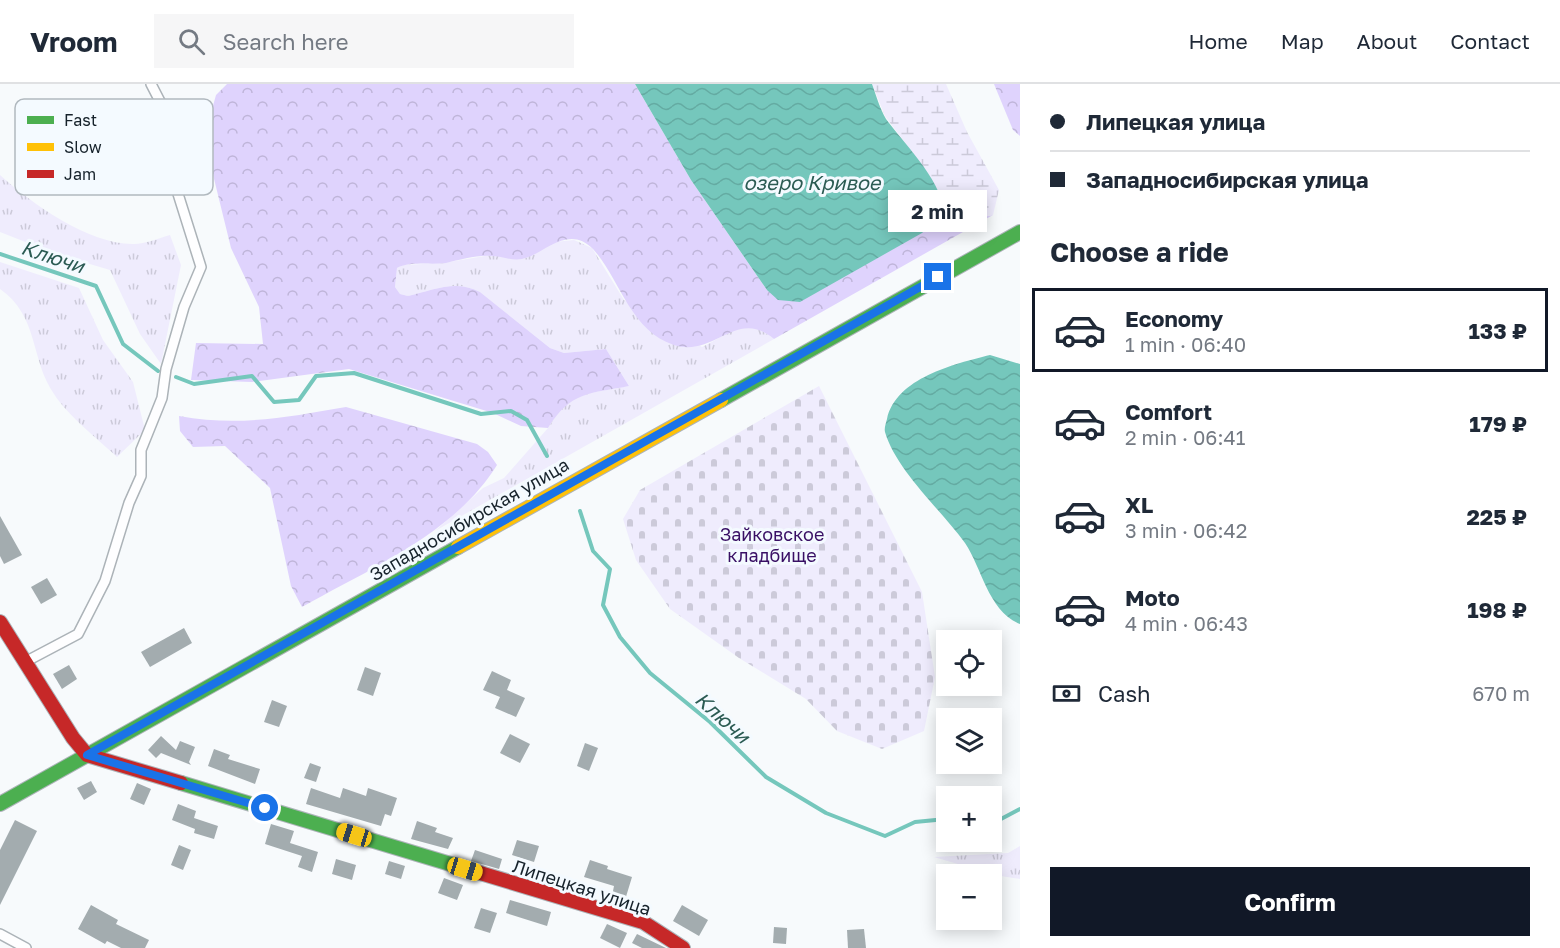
<!DOCTYPE html>
<html lang="en">
<head>
<meta charset="utf-8">
<style>
  body { margin:0; font-family:"Golos Text",sans-serif; background:#f6f6f7; color:#1f2937; height:100vh; display:flex; flex-direction:column; font-size:22px; white-space:nowrap }
  * { box-sizing:border-box; margin:0 }
  p { font-size:20px; color:#747a83 }
  .icon { flex:none; width:33px; height:33px; fill:none; stroke:currentColor; stroke-width:2; stroke-linecap:round; stroke-linejoin:round }
  .map { position:relative; flex:1; overflow:hidden }
  .panel { display:flex; flex-direction:column; background:#fff; width:540px }
  .panel>* { flex:none }
  .top-card { display:grid; align-content:center; height:132px; padding:0 30px; background:#fff }
  .fabs { position:absolute; left:936px; top:546px; display:grid; gap:12px }
  .fabs a { display:grid; place-items:center; width:66px; height:66px; border-radius:0px; background:#fff; box-shadow:0 3px 15px #0003; font-size:30px }
  .end { position:absolute; width:27px; height:27px; margin:-14px; border:8px solid #1a73e8; background:#fff; box-shadow:0 0 0 3px #fff }
  .from { border-radius:50% }
  .bubble { position:absolute; height:42px; border-radius:0px; background:#fff; box-shadow:0 3px 15px #0003; font-size:20px; font-weight:700; line-height:42px; text-align:center }
  .car { position:absolute; width:18px; height:36px; margin:-18px -9px; border-radius:8px; box-shadow:0 0 4px 2px #0007; background:linear-gradient(#f5c518 24%,#345 0 40%,#f5c518 0 76%,#345 0 86%,#f5c518 0) }
  .top-card b { display:flex; align-items:center; gap:21px; height:57px; font-size:22px }
  .top-card b+b { border-top:2px solid #e0e1e3 }
  .top-card i { width:15px; height:15px; background:#1f2937 }
  ul { padding:0; list-style:none }
  li { display:flex; align-items:center; gap:18px; height:84px; margin:0 12px 9px; padding:0 18px; border:3px solid transparent; border-radius:0px }
  li div { flex:1 }
  li b { display:block; font-size:22px }
  li em { font-style:normal; font-weight:700 }
  li.on { border-color:#111827 }
  li>.icon { width:54px; height:54px; stroke-width:1.5 }
  h2 { padding:0 30px; font-size:27px; line-height:72px }
  .pay { display:flex; align-items:center; gap:15px; height:66px; padding:0 30px; font-size:22px }
  .pay p { margin-inline-start:auto }
  .button { display:flex; gap:12px; margin-top:auto; padding:12px 30px }
  .button a { flex:1; height:69px; border-radius:0px; background:#111827; color:#fff; font-size:24px; font-weight:700; line-height:69px; text-align:center }
  header { display:flex; align-items:center; gap:36px; box-sizing:border-box; height:84px; padding:0 30px; background:#fff; border-bottom:2px solid #e0e1e3 }
  header strong { font-size:28px }
  nav { display:flex; gap:33px; margin-inline-start:auto; font-size:21px }
  .search { width:420px; height:54px; background:#f6f6f7; display:flex; align-items:center; gap:15px; box-sizing:border-box; padding:0 21px; border-radius:0px; color:#747a83; font-size:22px }
  main { display:flex; flex:1; min-height:0 }
  .map>svg:first-child { display:block }
  .grass { fill:url(#grass-tufts) }
  .forest { fill:url(#forest-crowns) }
  .wetland { fill:url(#wetland-marsh) }
  .cemetery { fill:url(#cemetery-stones) }
  .water { fill:url(#water-waves) }
  .lines { fill:none; stroke-linecap:round; stroke-linejoin:round }
  .stream { stroke:#75c7bc; stroke-width:4 }
  .building { fill:#a3acaf }
  .street-casing { stroke:#acb3b8; stroke-width:12 }
  .fast-casing { stroke:#acb3b8; stroke-width:16 }
  .slow-casing { stroke:#acb3b8; stroke-width:16 }
  .jam-casing { stroke:#acb3b8; stroke-width:16 }
  .street { stroke:#fefeff; stroke-width:9 }
  .fast { stroke:#4caf50; stroke-width:14 }
  .slow { stroke:#ffc107; stroke-width:14 }
  .jam { stroke:#c62828; stroke-width:14 }
  .route { stroke:#1a73e8; stroke-width:8 }
  .labels { text-anchor:middle; dominant-baseline:central; stroke-width:6; stroke-linejoin:round; paint-order:stroke }
  .street-label { font-size:18px; fill:#16222b; stroke:#f4faff }
  .park-label { font-size:18px; fill:#391065; stroke:#f4faff }
  .water-label { font-size:20px; font-style:italic; fill:#2b5b53; stroke:#f4faff }
  .key { fill:#f4faff; stroke:#b1b9bf; stroke-width:1.5 }
  .key-label { font-size:16px; fill:#16222b }
</style>
</head>
<body>
<header>
<strong>Vroom</strong>
<div class="search"><svg class="icon" aria-label="search" viewBox="0 0 24 24"><circle cx="10" cy="10" r="6"/><path d="M15 15l6 6"/></svg>Search here</div>
<nav><a>Home</a><a>Map</a><a>About</a><a>Contact</a></nav>
</header>
<main>
<div class="map">
<svg width="1020" height="864" viewBox="0 0 1020 864">
  <defs>
    <pattern id="grass-tufts" width="24" height="20" patternUnits="userSpaceOnUse" patternTransform="scale(1.5)"><rect width="24" height="20" fill="#efecfd"/><path d="M3 7l-1-3M5 7V3M7 7l1-3M15 17l-1-3M17 17v-4M19 17l1-3" fill="none" stroke="#cccad9"/></pattern>
    <pattern id="forest-crowns" width="20" height="18" patternUnits="userSpaceOnUse" patternTransform="scale(1.5)"><rect width="20" height="18" fill="#dfd3fd"/><path d="M2 6a3 3 0 1 1 6 0M12 15a3 3 0 1 1 6 0" fill="none" stroke="#bfb5d9"/></pattern>
    <pattern id="wetland-marsh" width="20" height="14" patternUnits="userSpaceOnUse" patternTransform="scale(1.5)"><rect width="20" height="14" fill="#efecfd"/><path d="M1 5h8M5 5V1M11 12h8M15 12V8" fill="none" stroke="#cccad9"/></pattern>
    <pattern id="cemetery-stones" width="16" height="16" patternUnits="userSpaceOnUse" patternTransform="scale(1.5)"><rect width="16" height="16" fill="#efecfd"/><path d="M2 7V4a2 2 0 0 1 4 0v3zM10 15v-3a2 2 0 0 1 4 0v3z" fill="#cccad9"/></pattern>
    <pattern id="water-waves" width="16" height="10" patternUnits="userSpaceOnUse" patternTransform="scale(1.5)"><rect width="16" height="10" fill="#75c7bc"/><path d="M0 5q4-4 8 0t8 0" fill="none" stroke="#64aba2"/></pattern>
  </defs>
  <rect width="100%" height="100%" fill="#f7fafc"/>
  <!-- grass -->
  <g class="grass">
    <path d="M0,91C32,120 90,161 134,160C145,160 159,154 170,151L181,181L161,280L140,250L110,186L56,170L0,148Z"/>
    <path d="M574,156L592,164L624,216L702,263C730,249 747,232 774,255L435,447L483,404L504,394L548,344L561,324L571,316L590,309L629,302L606,265L564,269L550,264L480,208C456,195 433,206 408,212L400,210L395,203L397,184L403,181L443,179L491,171L524,175L554,158Z"/>
    <path d="M0,178L79,204L103,256L133,298L145,346L117,373C98,355 68,332 54,310C30,275 39,232 0,205Z"/>
    <polygon points="1020,762 1020,795 995,791 934,773 1008,769"/>
  </g>
  <!-- forest -->
  <g class="forest">
    <path d="M227,0H635L691,96L767,206L935,139L943,128L942,117C959,135 970,135 993,131L774,255C736,223 715,274 674,261C630,247 619,193 593,165C568,139 543,171 522,175C511,177 502,172 491,172C476,171 460,176 446,179C430,181 411,177 397,184L395,203L400,210L408,212C433,206 456,195 480,208L550,264L564,269L606,265L629,302C589,310 571,307 548,344L521,342L493,329L349,285L252,298L191,296L196,259L263,260L259,223L231,164L204,54L216,11Z"/>
    <polygon points="994,0 1020,0 1020,52 1013,46"/>
    <path d="M346,323L477,360L488,368L497,381C454,450 371,484 302,523L291,502L270,404L225,362L193,363L180,347L179,332C239,343 288,333 346,323Z"/>
  </g>
  <!-- wetland -->
  <polygon class="wetland" points="872,0 946,0 967,48 999,106 993,131 969,136 953,129 942,117 929,91 885,32"/>
  <!-- cemetery -->
  <polygon class="cemetery" points="819,302 922,508 935,593 924,647 882,665 837,647 806,615 739,574 670,525 636,476 623,435 640,406"/>
  <!-- water -->
  <g class="water">
    <path d="M635,0H872C876,11 880,25 886,35C901,56 944,99 942,125C942,136 930,143 922,149L800,218L778,216L767,206L691,96Z"/>
    <path d="M990,271L1020,280V540C988,527 982,484 965,459C941,426 896,386 885,348C884,344 886,339 887,335C896,294 954,280 990,271Z"/>
  </g>
  <g class="lines">
    <!-- stream -->
    <g class="stream">
      <polyline points="0,170 96,202 123,260 158,287"/>
      <polyline points="176,293 194,300 252,292 274,318 299,316 316,292 354,289 481,330 511,327 527,336 547,372"/>
      <polyline points="580,427 593,467 610,485 603,521 620,553 650,589 710,638 766,693 826,729 885,752 915,738 946,735"/>
      <polyline points="992,735 1001,735 1020,725"/>
    </g>
  </g>
  <!-- building -->
  <g class="building">
    <polygon points="0,432 22,471 4,480 0,472"/>
    <polygon points="47,494 57,511 41,520 31,503"/>
    <polygon points="184,544 192,559 150,583 141,568"/>
    <polygon points="69,581 77,595 62,605 53,590"/>
    <polygon points="365,583 381,589 373,612 357,606"/>
    <polygon points="492,587 511,596 507,606 525,614 516,633 495,624 500,613 483,606"/>
    <polygon points="272,616 287,622 279,643 264,638"/>
    <polygon points="510,650 530,660 520,679 500,669"/>
    <polygon points="161,652 176,666 180,657 195,663 189,678 191,681 161,669 156,674 148,666"/>
    <polygon points="585,659 598,664 589,687 577,682"/>
    <polygon points="214,665 230,671 228,675 260,685 255,700 208,682"/>
    <polygon points="310,679 321,683 316,698 304,694"/>
    <polygon points="91,697 97,708 84,716 77,704"/>
    <polygon points="137,699 151,705 144,721 130,715"/>
    <polygon points="311,704 340,714 343,704 366,712 368,704 397,714 391,732 385,730 381,742 306,720"/>
    <polygon points="178,720 196,727 194,734 218,742 214,755 194,749 195,745 172,736"/>
    <polygon points="15,736 37,747 0,821 0,766"/>
    <polygon points="417,737 437,744 435,748 453,754 448,765 411,755"/>
    <polygon points="271,740 294,747 290,759 318,768 312,788 298,783 302,772 265,760"/>
    <polygon points="517,756 539,762 534,778 512,771"/>
    <polygon points="179,761 191,766 183,786 171,781"/>
    <polygon points="475,766 502,775 499,785 471,777"/>
    <polygon points="336,775 356,781 352,796 332,790"/>
    <polygon points="590,776 608,782 607,785 632,793 625,816 612,812 614,802 584,793"/>
    <polygon points="389,777 405,782 401,795 385,790"/>
    <polygon points="444,794 463,801 457,816 438,809"/>
    <polygon points="510,816 551,828 547,842 506,829"/>
    <polygon points="91,821 118,836 116,840 149,856 145,864 121,864 107,857 105,860 78,845"/>
    <polygon points="682,821 708,836 699,852 673,837"/>
    <polygon points="481,824 497,829 490,849 474,844"/>
    <polygon points="607,840 627,849 620,864 600,854"/>
    <polygon points="774,843 787,844 786,860 773,859"/>
    <polygon points="864,845 866,864 848,864 847,846"/>
    <polygon points="637,850 666,864 642,864 632,859"/>
  </g>
  <g class="lines">
    <defs>
      <g id="street">
        <polyline points="25,578 78,550 105,497 129,419 141,392 141,366 162,314 166,285 184,223 201,183 168,78 166,29 151,0"/>
        <polyline points="0,850 26,864"/>
      </g>
      <g id="fast">
        <polyline points="721,316 1020,148"/>
        <polyline points="181,699 457,782"/>
        <polyline points="0,720 458,463"/>
      </g>
      <polyline id="slow" points="458,463 721,316"/>
      <g id="jam">
        <polyline points="0,538 73,654 87,671 181,699"/>
        <polyline points="457,782 643,838 683,864"/>
      </g>
    </defs>
    <!-- street casing -->
    <use href="#street" class="street-casing"/>
    <!-- fast casing -->
    <use href="#fast" class="fast-casing"/>
    <!-- slow casing -->
    <use href="#slow" class="slow-casing"/>
    <!-- jam casing -->
    <use href="#jam" class="jam-casing"/>
    <!-- street -->
    <use href="#street" class="street"/>
    <!-- fast -->
    <use href="#fast" class="fast"/>
    <!-- slow -->
    <use href="#slow" class="slow"/>
    <!-- jam -->
    <use href="#jam" class="jam"/>
  </g>
  <g class="lines">
    <!-- route -->
    <polyline class="route" points="265,724 87,671 938,193"/>
  </g>
  <g class="labels">
    <!-- street labels -->
    <g class="street-label">
      <text transform="translate(469 435) rotate(-30)">Западносибирская улица</text>
      <text transform="translate(582 803) rotate(18)">Липецкая улица</text>
    </g>
    <!-- park labels -->
    <g class="park-label">
      <text x="772" y="450">Зайковское<tspan x="772" dy="21">кладбище</tspan></text>
    </g>
    <!-- water labels -->
    <g class="water-label">
      <text x="812" y="98">озеро Кривое</text>
      <text transform="translate(53 172) rotate(18)">Ключи</text>
      <text transform="translate(723 633) rotate(42)">Ключи</text>
    </g>
  </g>
  <!-- legend -->
  <rect x="15" y="15" width="198" height="96" rx="9" class="key"/>
  <rect x="27" y="32" width="27" height="8" fill="#4caf50"/>
  <rect x="27" y="59" width="27" height="8" fill="#ffc107"/>
  <rect x="27" y="86" width="27" height="8" fill="#c62828"/>
  <g class="key-label">
    <text x="64" y="42">Fast</text>
    <text x="64" y="69">Slow</text>
    <text x="64" y="96">Jam</text>
  </g>
</svg>
<div class="fabs">
<a><svg class="icon" aria-label="locate" viewBox="0 0 24 24"><circle cx="12" cy="12" r="6"/><path d="M12 2v4M12 18v4M2 12h4M18 12h4"/></svg></a>
<a><svg class="icon" aria-label="layers" viewBox="0 0 24 24"><path d="M12 4l9 5-9 5-9-5zM3 14l9 5 9-5"/></svg></a>
<a>+</a>
<a>−</a>
</div>
<i class="end from" style="left:265px;top:724px"></i>
<i class="end" style="left:938px;top:193px"></i>
<div class="bubble" style="left:888px;top:106px;width:99px">2 min</div>
<i class="car" style="left:354px;top:751px;rotate:287deg"></i>
<i class="car" style="left:465px;top:785px;rotate:107deg"></i>
</div>
<section class="panel">
<div class="top-card">
<b><i class="from"></i>Липецкая улица</b>
<b><i></i>Западносибирская улица</b>
</div>
<h2>Choose a ride</h2>
<ul>
<li class="on"><svg class="icon" aria-label="car" viewBox="0 0 24 24"><path d="M5 17H2v-5l4-1 3-4h7l3 4 3 1v5h-3M9 17h6M6 11h13"/><circle cx="7" cy="17" r="2"/><circle cx="17" cy="17" r="2"/></svg><div><b>Economy</b><p>1 min · 06:40</p></div><em>133 ₽</em></li>
<li><svg class="icon" aria-label="car" viewBox="0 0 24 24"><path d="M5 17H2v-5l4-1 3-4h7l3 4 3 1v5h-3M9 17h6M6 11h13"/><circle cx="7" cy="17" r="2"/><circle cx="17" cy="17" r="2"/></svg><div><b>Comfort</b><p>2 min · 06:41</p></div><em>179 ₽</em></li>
<li><svg class="icon" aria-label="car" viewBox="0 0 24 24"><path d="M5 17H2v-5l4-1 3-4h7l3 4 3 1v5h-3M9 17h6M6 11h13"/><circle cx="7" cy="17" r="2"/><circle cx="17" cy="17" r="2"/></svg><div><b>XL</b><p>3 min · 06:42</p></div><em>225 ₽</em></li>
<li><svg class="icon" aria-label="car" viewBox="0 0 24 24"><path d="M5 17H2v-5l4-1 3-4h7l3 4 3 1v5h-3M9 17h6M6 11h13"/><circle cx="7" cy="17" r="2"/><circle cx="17" cy="17" r="2"/></svg><div><b>Moto</b><p>4 min · 06:43</p></div><em>198 ₽</em></li>
</ul>
<div class="pay"><svg class="icon" aria-label="cash" viewBox="0 0 24 24"><path d="M3 7h18v10H3z"/><circle cx="12" cy="12" r="2"/></svg>Cash<p>670 m</p></div>
<div class="button"><a>Confirm</a></div>
</section>
</main>
</body>
</html>
